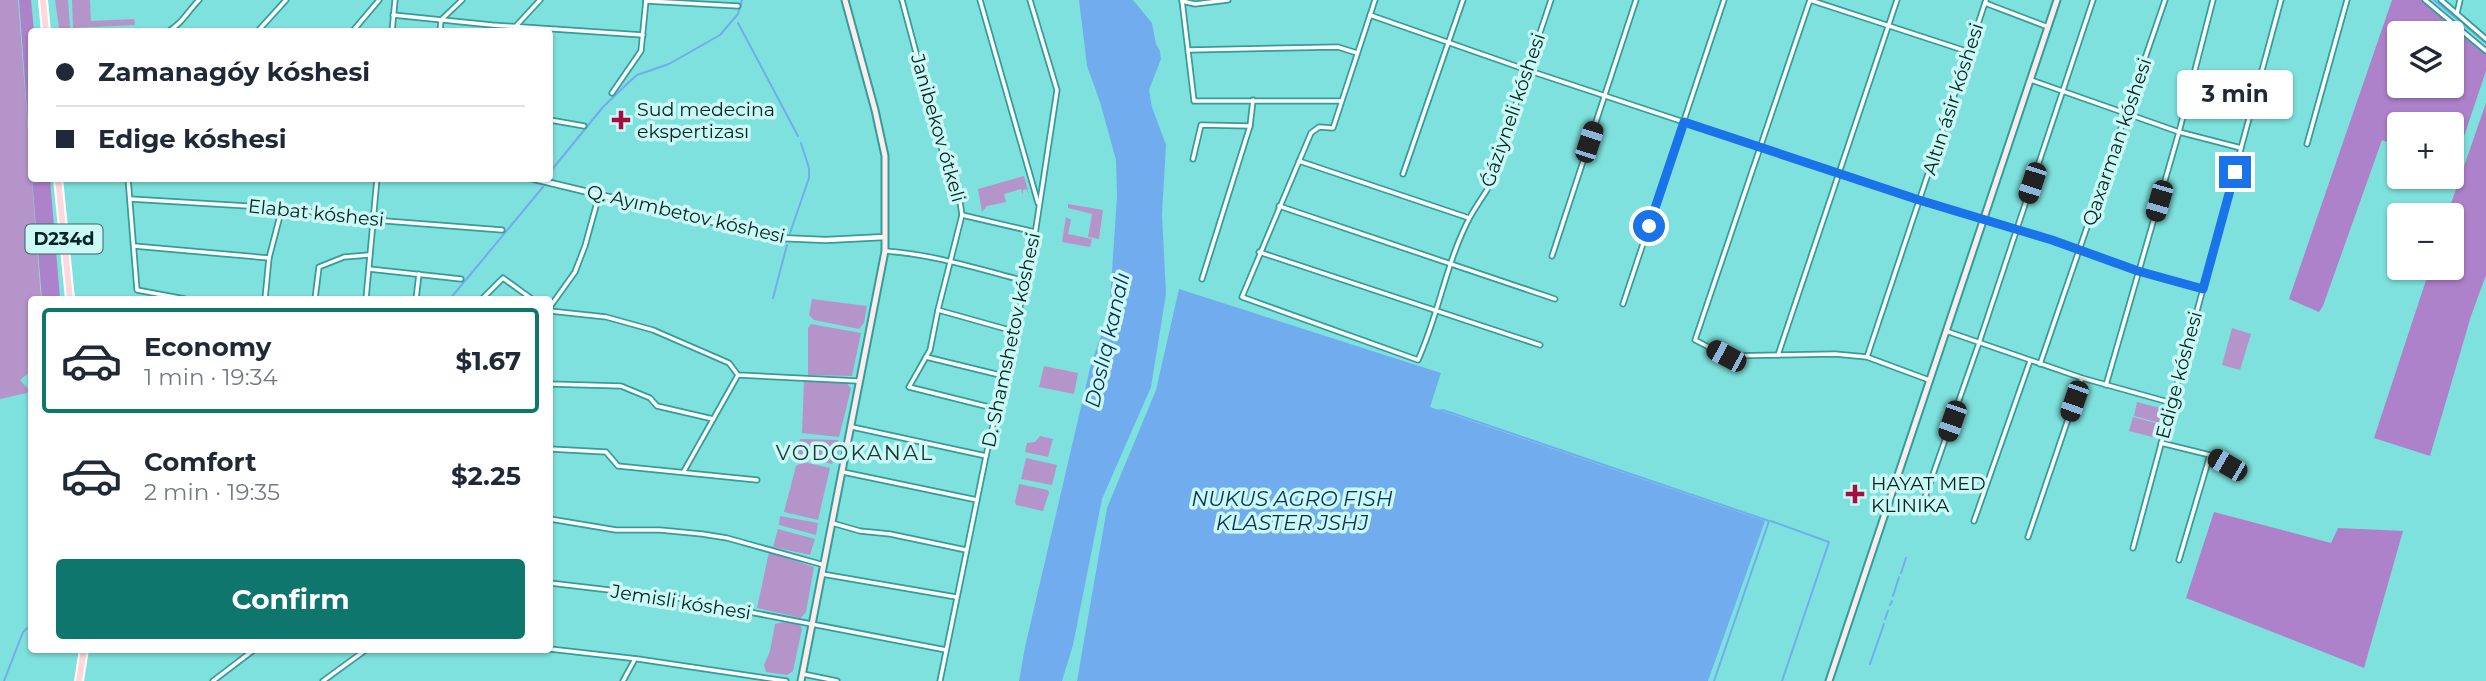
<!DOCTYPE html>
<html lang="en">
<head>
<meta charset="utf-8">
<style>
  body { margin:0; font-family:Montserrat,sans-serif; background:#f6f6f7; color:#1f2937; height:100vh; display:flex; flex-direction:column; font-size:26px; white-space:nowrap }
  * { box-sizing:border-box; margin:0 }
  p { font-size:23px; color:#747a83 }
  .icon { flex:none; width:38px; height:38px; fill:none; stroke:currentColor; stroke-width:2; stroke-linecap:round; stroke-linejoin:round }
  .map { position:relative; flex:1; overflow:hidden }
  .sheet { position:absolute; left:28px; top:296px; width:525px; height:357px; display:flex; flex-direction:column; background:#fff; border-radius:7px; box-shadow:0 2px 5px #0004 }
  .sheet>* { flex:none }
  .guide { position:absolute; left:28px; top:28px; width:525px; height:154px; border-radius:7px; box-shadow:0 2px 5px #0004; display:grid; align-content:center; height:154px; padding:0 28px; background:#fff }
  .fabs { position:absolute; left:2387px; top:21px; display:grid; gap:14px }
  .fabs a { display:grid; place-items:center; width:77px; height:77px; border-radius:7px; background:#fff; box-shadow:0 2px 5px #0004; font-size:35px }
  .end { position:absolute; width:32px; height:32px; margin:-16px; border:9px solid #1a73e8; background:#fff; box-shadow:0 0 0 4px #fff }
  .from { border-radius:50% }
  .bubble { position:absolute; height:49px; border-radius:7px; background:#fff; box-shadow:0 2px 5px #0004; font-size:23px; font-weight:700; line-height:49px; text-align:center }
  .car { position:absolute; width:21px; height:42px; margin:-21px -10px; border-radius:9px; box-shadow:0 0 5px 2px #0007; background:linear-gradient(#222 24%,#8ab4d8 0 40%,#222 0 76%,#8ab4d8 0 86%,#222 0) }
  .guide b { display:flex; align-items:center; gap:24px; height:66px; font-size:26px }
  .guide b+b { border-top:2px solid #e0e1e3 }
  .guide i { width:18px; height:18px; background:#1f2937 }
  ul { padding:12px 0 0; list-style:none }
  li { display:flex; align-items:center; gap:21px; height:105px; margin:0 14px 10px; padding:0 14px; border:4px solid transparent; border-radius:7px }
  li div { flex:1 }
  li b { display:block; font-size:26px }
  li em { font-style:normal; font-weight:700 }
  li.active { border-color:#0f766e }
  li>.icon { width:63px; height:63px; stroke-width:1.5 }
  .cta { display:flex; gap:14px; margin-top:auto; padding:14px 28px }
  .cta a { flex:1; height:80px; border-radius:7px; background:#0f766e; color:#fff; font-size:28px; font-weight:700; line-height:80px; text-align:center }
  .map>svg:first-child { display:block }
  .green { fill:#b594ca }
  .forest { fill:#ae82ca; fill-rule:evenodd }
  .water { fill:#71adee }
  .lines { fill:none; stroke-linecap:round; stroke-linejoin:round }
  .stream { stroke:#71adee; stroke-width:2 }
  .minor-casing { stroke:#349d9a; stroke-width:7 }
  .tertiary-casing { stroke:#349d9a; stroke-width:8 }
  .secondary-casing { stroke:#349d9a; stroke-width:9 }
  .primary-casing { stroke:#fff; stroke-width:10 }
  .minor { stroke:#fff; stroke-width:3.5 }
  .tertiary { stroke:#fff; stroke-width:4.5 }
  .secondary { stroke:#feeced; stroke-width:5 }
  .primary { stroke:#fdd8dc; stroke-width:6 }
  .route { stroke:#1a73e8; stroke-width:9 }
  .poi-dot { fill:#a60e3f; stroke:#cbf9f6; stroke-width:2.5 }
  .labels { text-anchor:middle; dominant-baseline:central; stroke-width:7; stroke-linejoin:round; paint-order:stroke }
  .shield { fill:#cbf9f6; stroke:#3f6462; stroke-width:2 }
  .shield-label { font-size:18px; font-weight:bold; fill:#032423 }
  .street-label { font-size:19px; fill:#032423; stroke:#cbf9f6 }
  .poi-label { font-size:19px; fill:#032423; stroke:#cbf9f6; text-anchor:start }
  .water-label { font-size:21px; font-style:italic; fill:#07325c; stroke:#cbf9f6 }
  .neighbourhood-label { font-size:21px; letter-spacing:2px; fill:#193837; stroke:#cbf9f6 }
</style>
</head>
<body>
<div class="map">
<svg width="2486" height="681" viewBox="0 0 2486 681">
  <rect width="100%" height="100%" fill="#7ee1dd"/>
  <!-- green -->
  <g class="green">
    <polygon points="0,0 18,0 41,299 32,299 31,371 20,380 31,392 0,399"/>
    <polygon points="55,0 68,0 70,28 59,28"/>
    <polygon points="72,0 90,0 91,21 134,19 135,25 73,28"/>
    <polygon points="1024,176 1029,194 1026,189 1023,190 1023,195 1021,189 1004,194 1006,202 987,206 982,212 978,189"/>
    <polygon points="1068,204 1103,210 1099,239 1088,237 1092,214 1068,208"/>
    <polygon points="1066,217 1071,220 1068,234 1092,239 1090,247 1062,242"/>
    <polygon points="812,299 867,306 864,323 859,329 814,320 809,315"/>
    <polygon points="811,324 861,333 852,376 808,375 808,328"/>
    <polygon points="2232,328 2251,334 2240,370 2222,365"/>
    <polygon points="1044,366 1078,373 1074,394 1039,387"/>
    <polygon points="804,381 847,383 851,389 839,437 802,433"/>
    <polygon points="2137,402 2164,409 2160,423 2134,416"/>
    <polygon points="2133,417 2160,424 2156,438 2129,431"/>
    <polygon points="1040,436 1053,439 1048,457 1025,452 1027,443 1035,442"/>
    <polygon points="800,439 838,440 840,443 836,460 831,464 797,453"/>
    <polygon points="1026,458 1057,465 1052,485 1021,479"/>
    <polygon points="803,462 830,468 818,520 784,512 796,466"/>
    <polygon points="1019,484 1048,490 1049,493 1043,511 1016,505 1015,502"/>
    <polygon points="780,516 818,523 816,535 779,525"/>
    <polygon points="778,529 815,539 810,555 773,547"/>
    <polygon points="769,552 814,567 806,612 801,618 757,608"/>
    <polygon points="788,621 799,623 802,629 793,671 787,675 766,672 764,665 770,651 775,624"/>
  </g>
  <!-- forest -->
  <g class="forest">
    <polygon points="19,0 31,0 34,31 32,32 31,165"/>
    <path d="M2392,0H2421L2486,55V71L2454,166L2452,167V124H2399V147L2382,140L2323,306L2319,312L2289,299ZM2399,33H2452V86H2399Z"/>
    <polygon points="2486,103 2486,275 2471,316 2430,456 2374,438 2430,268 2452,268 2452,215 2447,215"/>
    <polygon points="32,179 50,179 60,299 42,299"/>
    <polygon points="2214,512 2331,543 2338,528 2403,531 2364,668 2186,598"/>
  </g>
  <!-- water -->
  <g class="water">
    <polygon points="1079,0 1133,0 1152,23 1156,44 1160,51 1161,59 1149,90 1152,107 1166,145 1162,214 1166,294 1151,387 1102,499 1073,645 1062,681 1019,681 1025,647 1091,364 1105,325 1110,302 1117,196 1116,160 1100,102 1087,66"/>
    <polygon points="1179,289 1441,373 1430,407 1765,521 1708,681 1077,681 1107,508 1156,390"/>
  </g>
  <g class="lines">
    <!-- stream -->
    <g class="stream">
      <polyline points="2434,0 2486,43"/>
      <polyline points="738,23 798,136"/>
      <polyline points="550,172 603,107 629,82 637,75 669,64 720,35 738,14 742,0"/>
      <polyline points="790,233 809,178 809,168 801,143"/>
      <polyline points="773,298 787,245"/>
      <polyline points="450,299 543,187"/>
      <polyline points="1437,411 1443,410 1769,521 1714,681"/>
      <polyline points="1771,521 1829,542 1782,681"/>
      <polyline points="1901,573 1906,558"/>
      <polyline points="1893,596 1899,577"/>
      <polyline points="1890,605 1892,601"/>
      <polyline points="1885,619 1888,611"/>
      <polyline points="1870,664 1884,624"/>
      <polyline points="4,681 23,632 32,624"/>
    </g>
    <defs>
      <g id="minor">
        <polyline points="902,0 947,169 957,182 962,215 938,310 930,350 909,387 997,409"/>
        <polyline points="980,0 1038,203"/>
        <polyline points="1182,0 1194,101 1341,101"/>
        <path d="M1375,0L1333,128L1319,127L1311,133L1242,297L1418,360C1439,314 1446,262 1470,217C1475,208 1481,199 1487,190L1551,0"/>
        <polyline points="2425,0 2486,51"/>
        <polyline points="2441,0 2486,39"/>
        <polyline points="646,1 738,6"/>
        <polyline points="1182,1 1195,4 1228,0"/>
        <polyline points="1985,3 2048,27"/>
        <polyline points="2457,13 2460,0"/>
        <polyline points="393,15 492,25 643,35"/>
        <polyline points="1370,15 1527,70 1919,200 2052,240 2138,271 2203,289"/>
        <polyline points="516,26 540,0"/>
        <path d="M167,32C182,24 187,12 199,0"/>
        <polyline points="257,32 286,0"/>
        <polyline points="352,32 379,0"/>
        <polyline points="392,32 395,0"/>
        <polyline points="440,32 441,20 462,0"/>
        <polyline points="1189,50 1338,47 1357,53"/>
        <polyline points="2031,80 2179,132 2241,148"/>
        <polyline points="612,93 641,51 646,0"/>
        <polyline points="550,120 584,126"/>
        <polyline points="2307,144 2347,0"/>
        <polyline points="1193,159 1201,125 1250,126"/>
        <polyline points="1299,161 1469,218"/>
        <polyline points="1403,174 1463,0"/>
        <polyline points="128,178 137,290 185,299"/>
        <polyline points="130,199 282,208 373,220 502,230"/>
        <polyline points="1279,206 1555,299"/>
        <polyline points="962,215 1035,232"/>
        <polyline points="134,246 269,258"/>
        <path d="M885,251C932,254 979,269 1025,281"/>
        <polyline points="1259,252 1540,345"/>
        <polyline points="1552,256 1636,0"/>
        <polyline points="369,269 461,279"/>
        <polyline points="1202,279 1250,126 1253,100"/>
        <polyline points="265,299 269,258 282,208"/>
        <polyline points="315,299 319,267 344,257 369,255"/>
        <polyline points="366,299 377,178"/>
        <polyline points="416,299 419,274"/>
        <polyline points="482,299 503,278 532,299"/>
        <polyline points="1623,304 1724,0"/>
        <polyline points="550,307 575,272 585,246 599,195"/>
        <polyline points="938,310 1013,331"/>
        <polyline points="550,311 606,317 653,330 729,363 738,375 858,381"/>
        <polyline points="1946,331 2082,378 2172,403"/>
        <polyline points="1778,355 1897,0"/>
        <polyline points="926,357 1004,376"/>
        <polyline points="1867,357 1986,0"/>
        <polyline points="2040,364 2165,0"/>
        <polyline points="1929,380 1867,357 1835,354 1726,356 1695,340 1810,0 1969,52"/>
        <polyline points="550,384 621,386 650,398 657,406 713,419"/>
        <polyline points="2106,385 2179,132 2213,0"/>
        <polyline points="852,427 986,456"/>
        <polyline points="2161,443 2210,455 2227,465"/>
        <polyline points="550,449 606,452 618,466 757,480"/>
        <polyline points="684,471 738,375"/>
        <polyline points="843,472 977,500"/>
        <polyline points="1924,500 1979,343 2093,0"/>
        <polyline points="550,519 616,530 660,530 702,534 727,538 824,565"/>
        <polyline points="1974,521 2030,361"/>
        <polyline points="832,523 860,531 890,534 966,550"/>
        <polyline points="2028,537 2082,378"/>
        <polyline points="2133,548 2281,0"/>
        <polyline points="2179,560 2210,455"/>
        <polyline points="822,574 956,597"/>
        <polyline points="550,583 677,598 946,650"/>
        <polyline points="550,649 638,659 786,681"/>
        <polyline points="803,674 837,681"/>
        <polyline points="213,681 255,649"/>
        <polyline points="323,681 367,649"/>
        <polyline points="623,681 635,659"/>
        <polyline points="940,681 986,456 1032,254 1057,90 1030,0"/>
      </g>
      <polyline id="tertiary" points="530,178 779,238 826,240 885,237"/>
      <g id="secondary">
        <polyline points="801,681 885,251 885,156 875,110 845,0"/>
        <polyline points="1829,681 2057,0"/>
      </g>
      <g id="primary">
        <polyline points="43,0 46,32"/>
        <polyline points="58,178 70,299"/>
        <polyline points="79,681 84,649"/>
      </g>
    </defs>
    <!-- minor casing -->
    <use href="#minor" class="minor-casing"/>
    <!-- tertiary casing -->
    <use href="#tertiary" class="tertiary-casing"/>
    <!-- secondary casing -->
    <use href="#secondary" class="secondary-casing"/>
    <!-- primary casing -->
    <use href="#primary" class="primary-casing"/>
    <!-- minor -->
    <use href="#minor" class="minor"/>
    <!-- tertiary -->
    <use href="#tertiary" class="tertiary"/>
    <!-- secondary -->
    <use href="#secondary" class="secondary"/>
    <!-- primary -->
    <use href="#primary" class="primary"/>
  </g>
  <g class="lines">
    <!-- route -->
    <polyline class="route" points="1649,226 1684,122 1919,200 2052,240 2138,271 2203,289 2235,172"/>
  </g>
  <!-- markers -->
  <g class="poi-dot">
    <path d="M617.5 109.5h7v7h7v7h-7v7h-7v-7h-7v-7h7z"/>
    <path d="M1851.5 483.5h7v7h7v7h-7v7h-7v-7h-7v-7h7z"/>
  </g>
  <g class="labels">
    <!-- shield labels -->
    <rect class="shield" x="25.5" y="224.5" width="77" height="29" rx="5"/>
    <g class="shield-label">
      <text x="64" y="239">D234d</text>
    </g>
    <!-- street labels -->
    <g class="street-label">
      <text transform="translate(1953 99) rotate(-72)">Altın ásir kóshesi</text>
      <text transform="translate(1513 110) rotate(-71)">Ǵáziyneli kóshesi</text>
      <text transform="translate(938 128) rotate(74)">Janibekov ótkeli</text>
      <text transform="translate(2117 142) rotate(-71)">Qaxarman kóshesi</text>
      <text transform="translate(316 213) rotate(6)">Elabat kóshesi</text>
      <text transform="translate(686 214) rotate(13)">Q. Ayımbetov kóshesi</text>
      <text transform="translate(1011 340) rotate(-78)">D. Shamshetov kóshesi</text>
      <text transform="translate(2179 375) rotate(-75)">Edige kóshesi</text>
      <text transform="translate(681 602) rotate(9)">Jemisli kóshesi</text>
    </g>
    <!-- poi labels -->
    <g class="poi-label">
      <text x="637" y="109">Sud medecina<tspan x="637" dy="22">ekspertizası</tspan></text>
      <text x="1871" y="483">HAYAT MED<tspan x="1871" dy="22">KLINIKA</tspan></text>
    </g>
    <!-- water labels -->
    <g class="water-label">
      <text transform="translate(1107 340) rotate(-77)">Doslıq kanalı</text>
      <text x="1292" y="498">NUKUS AGRO FISH<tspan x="1292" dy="24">KLASTER JSHJ</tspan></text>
    </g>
    <!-- neighbourhood labels -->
    <g class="neighbourhood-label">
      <text x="855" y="452">VODOKANAL</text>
    </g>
  </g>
</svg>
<div class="fabs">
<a><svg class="icon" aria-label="layers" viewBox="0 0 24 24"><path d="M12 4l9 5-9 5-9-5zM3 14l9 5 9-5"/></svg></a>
<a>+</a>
<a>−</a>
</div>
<i class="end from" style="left:1649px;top:226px"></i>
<i class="end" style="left:2235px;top:172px"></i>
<div class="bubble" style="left:2177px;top:70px;width:116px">3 min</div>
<i class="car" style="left:1589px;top:142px;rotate:18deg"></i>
<i class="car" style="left:2032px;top:183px;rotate:198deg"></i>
<i class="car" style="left:2159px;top:201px;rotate:196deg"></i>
<i class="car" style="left:1726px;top:356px;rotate:298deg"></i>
<i class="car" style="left:2074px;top:401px;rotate:199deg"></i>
<i class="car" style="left:1952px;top:421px;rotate:199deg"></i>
<i class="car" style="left:2227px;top:465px;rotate:300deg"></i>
<div class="guide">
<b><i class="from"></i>Zamanagóy kóshesi</b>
<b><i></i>Edige kóshesi</b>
</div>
<section class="sheet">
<ul>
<li class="active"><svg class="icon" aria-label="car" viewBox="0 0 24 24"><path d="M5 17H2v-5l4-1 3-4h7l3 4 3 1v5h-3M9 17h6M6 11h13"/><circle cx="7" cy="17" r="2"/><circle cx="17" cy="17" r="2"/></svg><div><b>Economy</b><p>1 min · 19:34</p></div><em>$1.67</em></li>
<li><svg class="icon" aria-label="car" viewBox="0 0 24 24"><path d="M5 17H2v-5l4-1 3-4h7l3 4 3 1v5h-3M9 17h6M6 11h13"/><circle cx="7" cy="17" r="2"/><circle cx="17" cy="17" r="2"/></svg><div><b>Comfort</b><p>2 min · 19:35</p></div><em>$2.25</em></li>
</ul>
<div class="cta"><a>Confirm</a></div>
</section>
</div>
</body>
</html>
